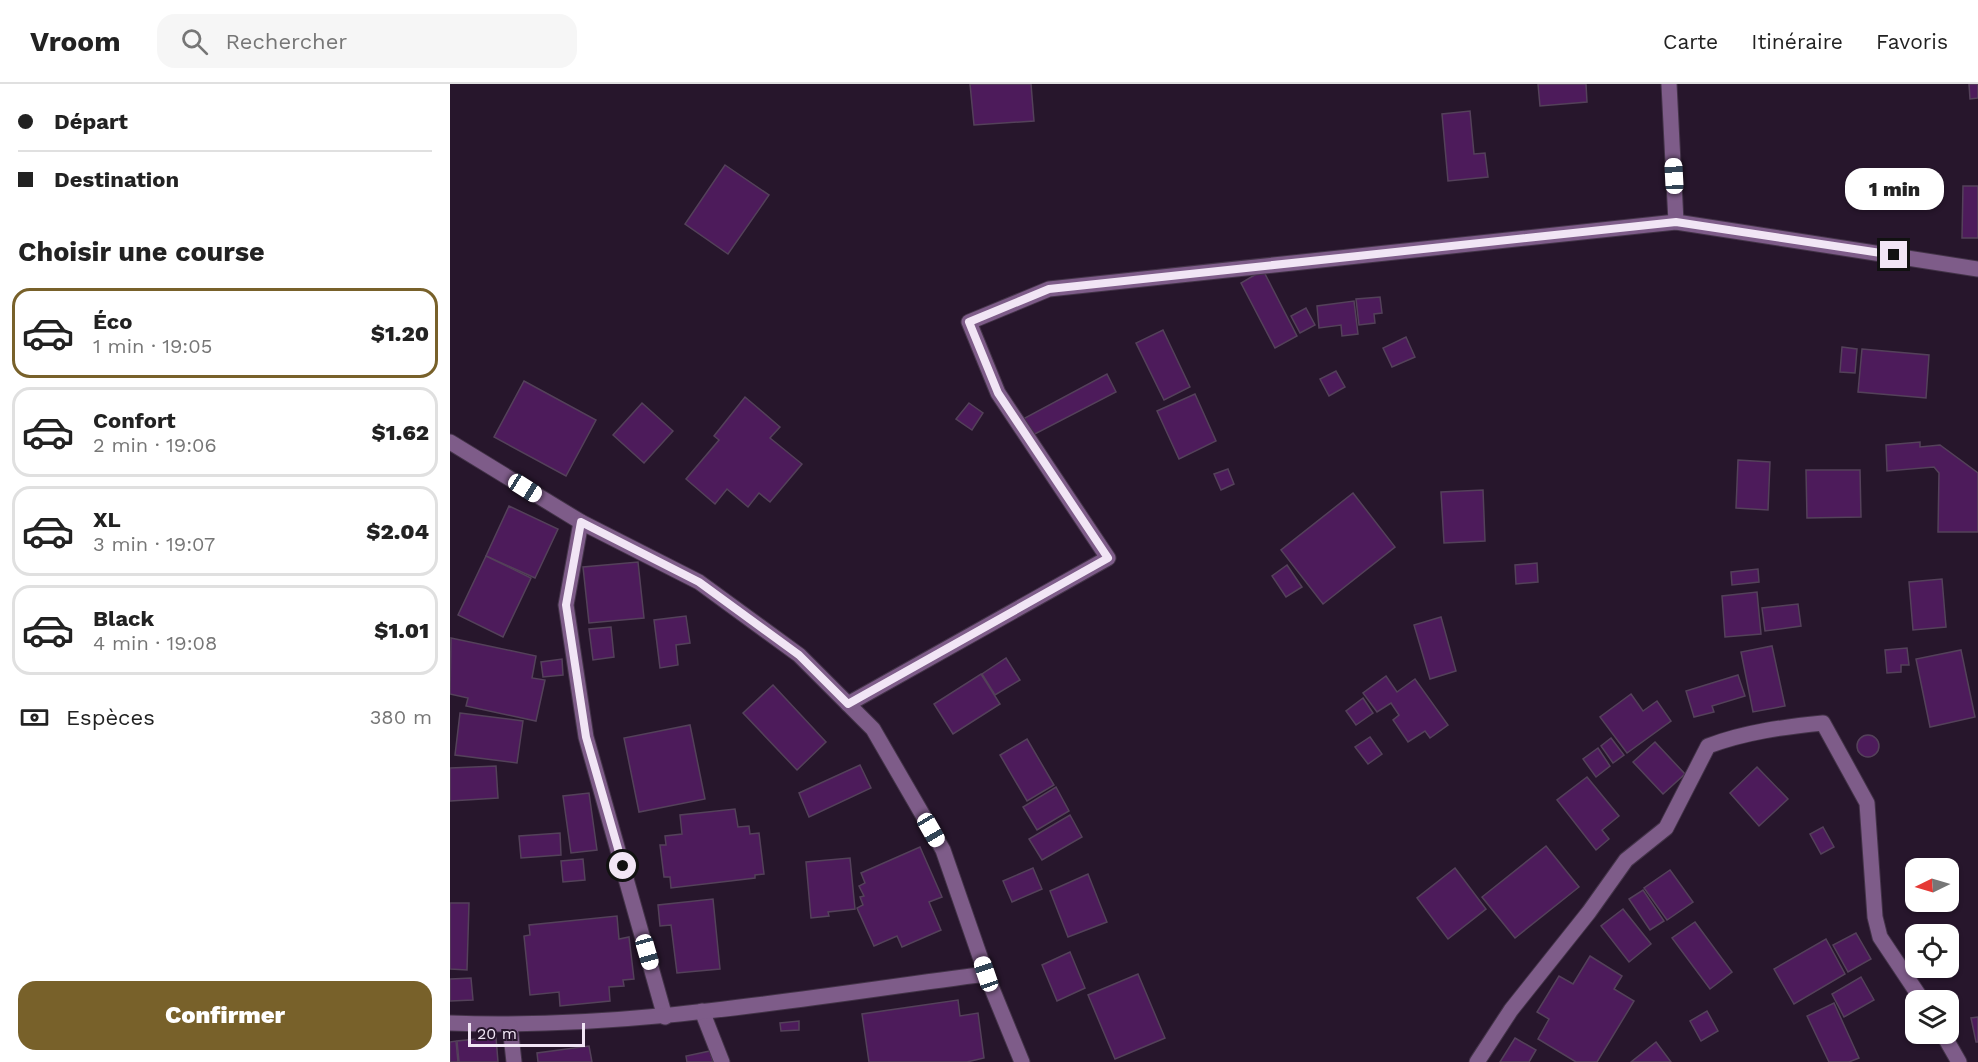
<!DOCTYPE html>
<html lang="fr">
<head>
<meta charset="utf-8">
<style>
  body { margin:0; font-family:"Work Sans",sans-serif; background:#f6f6f6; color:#222; height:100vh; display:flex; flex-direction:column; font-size:22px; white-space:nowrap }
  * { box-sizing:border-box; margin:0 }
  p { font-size:20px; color:#767676 }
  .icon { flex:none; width:33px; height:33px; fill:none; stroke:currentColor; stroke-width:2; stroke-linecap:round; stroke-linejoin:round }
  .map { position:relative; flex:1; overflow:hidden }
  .drawer { display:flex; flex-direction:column; background:#fff; width:450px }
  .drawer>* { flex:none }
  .banner { display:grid; align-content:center; height:132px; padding:0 18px; background:#fff }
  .needle { width:39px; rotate:265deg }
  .fabs { position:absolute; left:1455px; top:774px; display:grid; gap:12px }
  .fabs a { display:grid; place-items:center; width:54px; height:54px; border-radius:12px; background:#fff; box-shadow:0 2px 4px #0004; font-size:30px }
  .scale { position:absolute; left:18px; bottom:15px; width:117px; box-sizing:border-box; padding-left:6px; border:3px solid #f1e5f5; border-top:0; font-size:16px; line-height:21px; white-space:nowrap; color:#f1e5f5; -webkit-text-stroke:4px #27162c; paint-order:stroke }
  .end { position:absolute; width:27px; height:27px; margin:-14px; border:8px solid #f1e5f5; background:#111; box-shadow:0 0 0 3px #111 }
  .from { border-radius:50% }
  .bubble { position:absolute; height:42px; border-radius:18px; background:#fff; box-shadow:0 2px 4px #0004; font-size:20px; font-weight:800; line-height:42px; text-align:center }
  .car { position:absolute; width:18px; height:36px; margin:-18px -9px; border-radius:8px; box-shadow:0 0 4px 2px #0007; background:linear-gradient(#fff 24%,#345 0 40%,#fff 0 76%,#345 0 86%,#fff 0) }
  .banner b { display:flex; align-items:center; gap:21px; height:57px; font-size:22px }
  .banner b+b { border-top:2px solid #e0e0e0 }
  .banner i { width:15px; height:15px; background:#222 }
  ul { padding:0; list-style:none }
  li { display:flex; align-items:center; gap:18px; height:90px; margin:0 12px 9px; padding:0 6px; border:3px solid #e0e0e0; border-radius:18px }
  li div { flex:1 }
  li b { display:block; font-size:22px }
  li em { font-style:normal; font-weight:800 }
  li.active { border-color:#78612a }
  li>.icon { width:54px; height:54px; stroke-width:1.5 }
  h2 { padding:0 18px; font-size:27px; line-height:72px }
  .pay { display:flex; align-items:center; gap:15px; height:66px; padding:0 18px; font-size:22px }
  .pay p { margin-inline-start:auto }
  .primary-button { display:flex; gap:12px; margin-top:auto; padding:12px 18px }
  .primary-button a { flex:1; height:69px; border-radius:18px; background:#78612a; color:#fff; font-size:24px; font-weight:800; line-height:69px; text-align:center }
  header { display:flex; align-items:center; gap:36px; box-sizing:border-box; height:84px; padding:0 30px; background:#fff; border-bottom:2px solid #e0e0e0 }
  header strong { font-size:28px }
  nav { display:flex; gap:33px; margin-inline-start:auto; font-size:21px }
  .search { width:420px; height:54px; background:#f6f6f6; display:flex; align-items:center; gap:15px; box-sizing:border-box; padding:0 21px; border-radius:18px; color:#767676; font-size:22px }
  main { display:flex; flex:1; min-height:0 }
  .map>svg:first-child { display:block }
  .building { fill:#4d1b5b; stroke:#54415a; stroke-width:1.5 }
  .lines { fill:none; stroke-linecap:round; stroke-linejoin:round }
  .minor-casing { stroke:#433348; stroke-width:17 }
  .minor { stroke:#7e5c89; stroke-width:15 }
  .route { stroke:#f1e5f5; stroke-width:8 }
</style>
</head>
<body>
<header>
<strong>Vroom</strong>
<div class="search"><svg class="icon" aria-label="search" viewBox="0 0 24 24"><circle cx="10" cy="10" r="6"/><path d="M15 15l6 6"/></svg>Rechercher</div>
<nav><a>Carte</a><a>Itinéraire</a><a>Favoris</a></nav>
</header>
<main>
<section class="drawer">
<div class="banner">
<b><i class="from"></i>Départ</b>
<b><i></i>Destination</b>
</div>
<h2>Choisir une course</h2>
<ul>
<li class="active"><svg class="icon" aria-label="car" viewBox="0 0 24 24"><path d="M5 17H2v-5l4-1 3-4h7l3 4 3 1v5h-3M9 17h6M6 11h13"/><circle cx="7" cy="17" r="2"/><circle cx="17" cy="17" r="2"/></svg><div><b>Éco</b><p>1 min · 19:05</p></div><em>$1.20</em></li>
<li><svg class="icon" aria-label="car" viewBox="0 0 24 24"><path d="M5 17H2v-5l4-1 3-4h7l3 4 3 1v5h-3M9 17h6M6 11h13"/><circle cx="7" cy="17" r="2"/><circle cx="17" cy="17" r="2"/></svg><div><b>Confort</b><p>2 min · 19:06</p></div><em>$1.62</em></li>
<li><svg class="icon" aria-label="car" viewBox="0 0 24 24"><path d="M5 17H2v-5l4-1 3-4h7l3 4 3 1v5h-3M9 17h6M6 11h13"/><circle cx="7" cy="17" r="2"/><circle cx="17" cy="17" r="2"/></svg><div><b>XL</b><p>3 min · 19:07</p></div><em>$2.04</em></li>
<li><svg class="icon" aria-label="car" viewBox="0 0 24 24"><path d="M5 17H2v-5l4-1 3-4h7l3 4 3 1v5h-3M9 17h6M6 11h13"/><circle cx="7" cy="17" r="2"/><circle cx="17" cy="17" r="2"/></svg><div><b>Black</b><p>4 min · 19:08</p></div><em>$1.01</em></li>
</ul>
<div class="pay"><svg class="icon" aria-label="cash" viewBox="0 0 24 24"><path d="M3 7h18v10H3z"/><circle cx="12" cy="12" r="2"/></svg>Espèces<p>380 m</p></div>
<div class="primary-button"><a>Confirmer</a></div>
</section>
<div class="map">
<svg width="1528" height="978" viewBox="0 0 1528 978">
  <rect width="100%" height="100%" fill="#27162c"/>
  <!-- building -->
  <g class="building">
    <polygon points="520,0 581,0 584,37 524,41"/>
    <polygon points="1088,0 1136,0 1137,18 1090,22"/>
    <polygon points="1519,0 1528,0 1528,14 1520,15"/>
    <polygon points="1020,27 1024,70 1035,69 1038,93 998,97 992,30"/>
    <polygon points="275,81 319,111 278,170 235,140"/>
    <polygon points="1513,102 1528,102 1528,154 1512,154"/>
    <polygon points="813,186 847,252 825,264 791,199"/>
    <polygon points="930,213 932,229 924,230 925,239 909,241 906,215"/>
    <polygon points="904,217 908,250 892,252 891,241 869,244 867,222"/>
    <polygon points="856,224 865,241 850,249 841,232"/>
    <polygon points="713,246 740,303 714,316 686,259"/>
    <polygon points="956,253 965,273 942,283 933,264"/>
    <polygon points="1392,263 1407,265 1405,289 1390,288"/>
    <polygon points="1412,265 1479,271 1476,314 1408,308"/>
    <polygon points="886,287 895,303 879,312 870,295"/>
    <polygon points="657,290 666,308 581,352 573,335"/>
    <polygon points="74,297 146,336 116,392 44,353"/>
    <polygon points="745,310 766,357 729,375 707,327"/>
    <polygon points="295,313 330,343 320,354 352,380 320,418 309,409 298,423 277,405 265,420 236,395 269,356 264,352"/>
    <polygon points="192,319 223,347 194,379 163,351"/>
    <polygon points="519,319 533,329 522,346 506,335"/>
    <polygon points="1470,358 1470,363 1490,361 1528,389 1528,448 1488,448 1489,389 1484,383 1437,387 1436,361"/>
    <polygon points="1288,376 1320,378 1318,426 1286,424"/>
    <polygon points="778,385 784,400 771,406 764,390"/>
    <polygon points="1356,386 1410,386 1411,433 1357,434"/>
    <polygon points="1033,406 1035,457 994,459 991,408"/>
    <polygon points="903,409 945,463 873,520 831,466"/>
    <polygon points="59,422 108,445 85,494 36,472"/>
    <polygon points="36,472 81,494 53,553 8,531"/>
    <polygon points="188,478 194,534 139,539 133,483"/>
    <polygon points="1087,479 1088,498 1066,500 1065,481"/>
    <polygon points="837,481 852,503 836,513 822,492"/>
    <polygon points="1308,485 1309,498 1282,501 1281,488"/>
    <polygon points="1492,495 1496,543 1463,546 1459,498"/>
    <polygon points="1307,508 1311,550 1275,553 1272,512"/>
    <polygon points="1348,520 1351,542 1315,547 1312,524"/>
    <polygon points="236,532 240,559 226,561 228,581 210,584 204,536"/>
    <polygon points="991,533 1006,587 980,595 964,541"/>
    <polygon points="161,543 164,573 143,576 139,545"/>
    <polygon points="1,554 86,572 82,594 95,596 86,637 16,622 18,614 0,610"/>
    <polygon points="1322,562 1335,622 1303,628 1291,568"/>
    <polygon points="1457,564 1459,581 1451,581 1451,588 1437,589 1435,566"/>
    <polygon points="1511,566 1525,633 1480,643 1466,575"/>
    <polygon points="556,574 570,596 545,611 532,590"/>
    <polygon points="112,575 113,591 93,593 91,578"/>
    <polygon points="531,590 550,620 503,650 484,620"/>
    <polygon points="1288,591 1295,612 1262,622 1264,628 1244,633 1236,607"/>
    <polygon points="936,592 947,608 965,595 998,641 980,654 975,647 958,658 943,636 949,631 941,619 927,628 913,609"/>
    <polygon points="323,601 376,658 347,686 293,629"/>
    <polygon points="1181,610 1193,627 1207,617 1221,637 1177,669 1150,633"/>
    <polygon points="913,614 923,629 906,641 896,627"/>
    <polygon points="10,629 73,637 67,679 5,671"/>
    <polygon points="240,641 255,715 189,728 174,654"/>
    <circle cx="1418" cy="662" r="11"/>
    <polygon points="920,653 932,670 918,680 905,663"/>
    <polygon points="1161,654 1174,671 1163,679 1151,662"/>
    <polygon points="577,655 604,701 577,717 550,671"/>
    <polygon points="1205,658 1235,690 1213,710 1183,678"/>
    <polygon points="1148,664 1160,682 1146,693 1133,675"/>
    <polygon points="410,681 421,704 359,733 349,709"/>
    <polygon points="46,682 48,714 0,717 0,684"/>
    <polygon points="1307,683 1338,715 1309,742 1280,709"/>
    <polygon points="1137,693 1169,732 1152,746 1159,755 1146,766 1107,716"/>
    <polygon points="606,703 619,727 587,746 573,723"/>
    <polygon points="139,709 147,766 121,769 113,712"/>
    <polygon points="285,725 288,743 299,742 300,750 309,749 314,790 305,791 305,794 221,804 220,793 214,793 210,761 216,761 215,752 232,750 230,731"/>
    <polygon points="620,731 632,753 592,776 579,755"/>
    <polygon points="1373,743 1384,763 1371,770 1360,750"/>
    <polygon points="110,749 111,771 71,774 69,752"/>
    <polygon points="1096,762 1129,803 1065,854 1032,813"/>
    <polygon points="470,763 492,813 479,818 491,846 452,863 447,852 424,862 407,824 413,821 410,813 414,812 409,802 415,799 411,789"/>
    <polygon points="400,774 405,825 378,828 379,832 361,834 356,778"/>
    <polygon points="133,775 135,796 113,798 111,777"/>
    <polygon points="583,784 592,805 562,818 553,797"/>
    <polygon points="1005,784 1036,825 998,855 967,814"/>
    <polygon points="1220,786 1243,818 1217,836 1194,804"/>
    <polygon points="638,790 657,838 618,853 600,807"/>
    <polygon points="1193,806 1214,837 1200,846 1179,815"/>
    <polygon points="263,815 270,885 227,889 221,841 210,842 208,821"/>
    <polygon points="0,819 19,819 17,886 0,885"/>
    <polygon points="1173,825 1201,860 1179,878 1151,842"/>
    <polygon points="167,832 169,855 179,853 184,895 173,896 174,902 159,903 160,917 110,922 109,908 80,911 74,852 80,851 79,841"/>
    <polygon points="1245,838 1282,888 1260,905 1222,854"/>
    <polygon points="1406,849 1421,875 1398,888 1383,861"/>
    <polygon points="1376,855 1395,890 1344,920 1324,885"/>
    <polygon points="620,868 635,904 607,917 592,881"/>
    <polygon points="1140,872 1172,892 1164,905 1184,917 1147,978 1126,978 1088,955 1099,935 1087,928 1109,892 1123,900"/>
    <polygon points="688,890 715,954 665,975 638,911"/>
    <polygon points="1411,893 1424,916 1394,933 1382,910"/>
    <polygon points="21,894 23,916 0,917 0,895"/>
    <polygon points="508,916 510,932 528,929 534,974 517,978 419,978 412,930"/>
    <polygon points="1384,919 1409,974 1399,978 1379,978 1357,932"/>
    <polygon points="1257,927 1268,947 1251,957 1240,937"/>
    <polygon points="1528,933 1528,958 1526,958 1521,934"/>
    <polygon points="349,937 349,946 331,947 330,939"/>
    <polygon points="46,953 48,978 9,978 7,957"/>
    <polygon points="1065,954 1086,966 1079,978 1050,978"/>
    <polygon points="6,957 8,978 0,978 0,958"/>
    <polygon points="1206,958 1221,978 1181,978"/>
    <polygon points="139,962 142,978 88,978 87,969"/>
    <polygon points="260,967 263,978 237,978 236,972"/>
  </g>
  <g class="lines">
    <defs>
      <g id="minor">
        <polyline points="1219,0 1226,138"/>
        <polyline points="0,358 131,438 249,498 349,571 423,645 493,766 536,890 572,978"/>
        <polyline points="131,438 116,521 136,653 215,933"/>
        <polyline points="398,620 658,474 548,309 519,238 599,205 1226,138 1528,185"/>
        <polyline points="252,927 272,978"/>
        <path d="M0,939C180,946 358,913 536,890"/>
        <polyline points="60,942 64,978"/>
        <polyline points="1493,950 1509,978"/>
        <path d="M1027,978L1061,926L1139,828L1176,776L1216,744L1258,662C1295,648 1333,643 1373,639L1417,719L1425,833L1430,853L1472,916"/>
      </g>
    </defs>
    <!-- minor casing -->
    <use href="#minor" class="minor-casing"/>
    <!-- minor -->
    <use href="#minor" class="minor"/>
  </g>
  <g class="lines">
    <!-- route -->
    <polyline class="route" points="173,782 136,653 116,521 131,438 249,498 349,571 398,620 658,474 548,309 519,238 599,205 1226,138 1444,171"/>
  </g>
</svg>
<div class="fabs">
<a><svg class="needle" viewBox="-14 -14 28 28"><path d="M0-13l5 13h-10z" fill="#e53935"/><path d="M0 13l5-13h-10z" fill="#767676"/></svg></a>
<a><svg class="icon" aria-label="locate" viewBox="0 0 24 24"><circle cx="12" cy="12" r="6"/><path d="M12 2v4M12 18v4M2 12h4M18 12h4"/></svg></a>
<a><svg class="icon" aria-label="layers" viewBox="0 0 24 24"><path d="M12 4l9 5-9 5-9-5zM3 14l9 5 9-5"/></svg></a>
</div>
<div class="scale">20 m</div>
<i class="end from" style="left:173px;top:782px"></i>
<i class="end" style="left:1444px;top:171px"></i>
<div class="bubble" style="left:1395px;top:84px;width:99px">1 min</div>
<i class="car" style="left:1224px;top:92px;rotate:357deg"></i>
<i class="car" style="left:75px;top:404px;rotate:122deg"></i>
<i class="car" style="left:481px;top:746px;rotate:150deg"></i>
<i class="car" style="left:197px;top:868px;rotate:164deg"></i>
<i class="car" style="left:536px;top:890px;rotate:341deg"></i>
</div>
</main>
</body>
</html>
